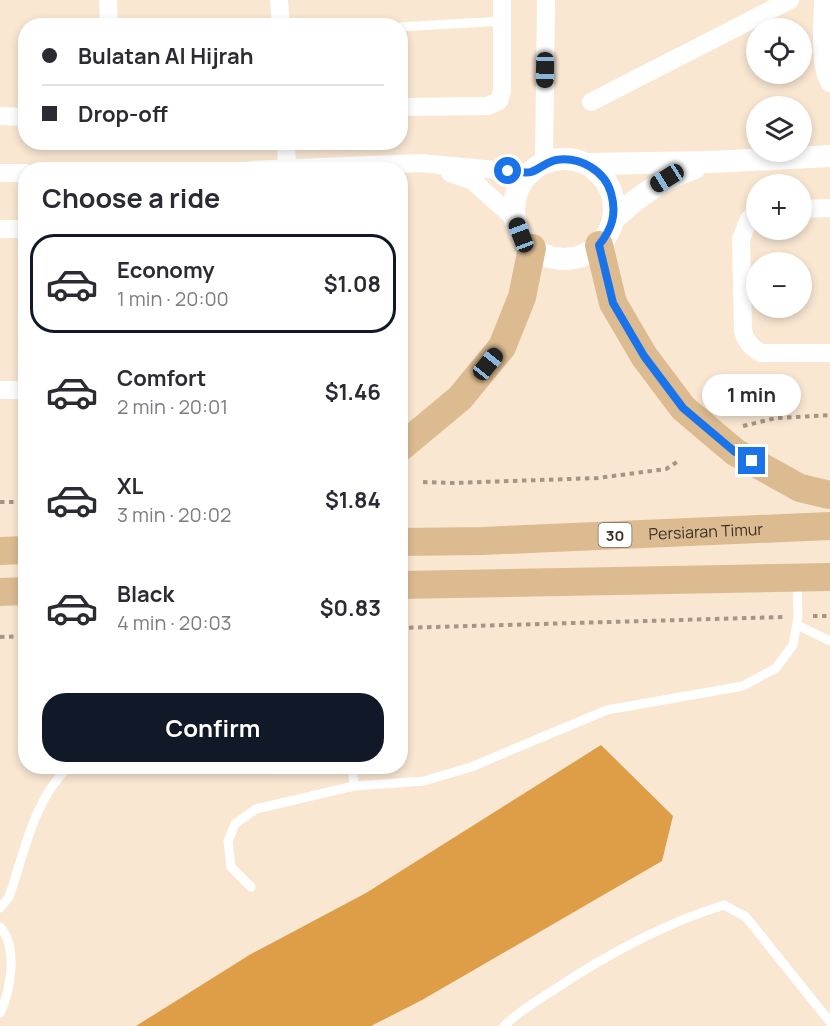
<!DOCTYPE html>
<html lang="en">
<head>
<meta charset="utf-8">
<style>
  body { margin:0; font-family:Manrope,sans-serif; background:#f2f2f3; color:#2b2b33; height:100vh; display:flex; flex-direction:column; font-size:22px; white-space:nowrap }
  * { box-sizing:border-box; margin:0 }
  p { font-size:20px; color:#7c7c81 }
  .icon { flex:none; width:33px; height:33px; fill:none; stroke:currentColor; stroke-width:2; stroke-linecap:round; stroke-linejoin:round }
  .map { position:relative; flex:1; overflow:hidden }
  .drawer { position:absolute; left:18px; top:162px; width:390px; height:612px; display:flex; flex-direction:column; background:#fff; border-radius:24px; box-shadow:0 3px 9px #0003 }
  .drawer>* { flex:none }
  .guide { position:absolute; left:18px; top:18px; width:390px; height:132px; border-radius:24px; box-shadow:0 3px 9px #0003; display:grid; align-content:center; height:132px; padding:0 24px; background:#fff }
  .buttons { position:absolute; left:746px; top:18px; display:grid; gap:12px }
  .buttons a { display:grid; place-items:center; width:66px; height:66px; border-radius:50%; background:#fff; box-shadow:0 3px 9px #0003; font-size:30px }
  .end { position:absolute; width:27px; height:27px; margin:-14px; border:8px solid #1a73e8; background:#fff; box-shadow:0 0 0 3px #fff }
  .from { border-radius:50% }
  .bubble { position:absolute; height:42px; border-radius:21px; background:#fff; box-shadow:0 3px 9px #0003; font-size:20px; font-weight:700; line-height:42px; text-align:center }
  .car { position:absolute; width:18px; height:36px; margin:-18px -9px; border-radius:8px; box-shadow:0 0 4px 2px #0007; background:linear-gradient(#222 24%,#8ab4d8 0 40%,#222 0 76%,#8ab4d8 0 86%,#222 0) }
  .guide b { display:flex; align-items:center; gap:21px; height:57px; font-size:22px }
  .guide b+b { border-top:2px solid #e1e1e2 }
  .guide i { width:15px; height:15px; background:#2b2b33 }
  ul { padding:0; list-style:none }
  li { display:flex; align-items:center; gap:18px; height:99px; margin:0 12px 9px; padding:0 12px; border:3px solid transparent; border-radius:24px }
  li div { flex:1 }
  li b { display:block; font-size:22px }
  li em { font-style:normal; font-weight:700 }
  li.on { border-color:#111827 }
  li>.icon { width:54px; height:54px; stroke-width:1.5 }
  h2 { padding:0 24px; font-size:27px; line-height:72px }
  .button { display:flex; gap:12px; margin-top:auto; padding:12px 24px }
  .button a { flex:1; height:69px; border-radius:24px; background:#111827; color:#fff; font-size:24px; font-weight:700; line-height:69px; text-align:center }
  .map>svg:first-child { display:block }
  .water { fill:#de9d47 }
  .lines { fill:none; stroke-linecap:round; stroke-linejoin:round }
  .path { stroke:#a39686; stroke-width:4; stroke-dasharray:4.5 4.5; stroke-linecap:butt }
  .service { stroke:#fff; stroke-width:9 }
  .minor { stroke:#fff; stroke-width:18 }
  .tertiary { stroke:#fff; stroke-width:22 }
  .primary { stroke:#dcbb90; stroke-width:28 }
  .route { stroke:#1a73e8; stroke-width:8 }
  .labels { text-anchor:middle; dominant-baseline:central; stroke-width:5; stroke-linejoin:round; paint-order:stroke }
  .shield { fill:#fff; stroke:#736e68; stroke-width:1.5 }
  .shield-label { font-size:15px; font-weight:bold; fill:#373028 }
  .street-label { font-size:16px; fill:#373028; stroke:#fff }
</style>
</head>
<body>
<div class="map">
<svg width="830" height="1026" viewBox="0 0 830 1026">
  <rect width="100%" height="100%" fill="#f9e7d2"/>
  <!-- water -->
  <polygon class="water" points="601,745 673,816 662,861 422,1000 371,1026 136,1026 251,954 366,893"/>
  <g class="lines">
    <!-- path -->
    <g class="path">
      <polyline points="743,426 776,418 830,415"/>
      <polyline points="423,482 453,483 598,478 666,469 680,460"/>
      <polyline points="0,502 26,502"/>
      <polyline points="813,616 830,616"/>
      <polyline points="400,628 784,617"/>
      <polyline points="0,637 26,636"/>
    </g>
    <!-- service -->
    <g class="service">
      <polyline points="400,27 502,21"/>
      <polyline points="797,625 830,641"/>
      <polyline points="352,766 354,786"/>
      <polyline points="251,887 231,867 228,841 235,824 256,809 354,786 424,781 471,767 607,710 743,686 776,668 793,645 798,617 797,581"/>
      <path d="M0,908L9,897C25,851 33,801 69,766"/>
      <path d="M0,927C18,946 11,990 0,1013"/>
      <path d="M504,1026C518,1012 535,1002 552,991C603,957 665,923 724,905L746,917L830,1022"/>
    </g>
    <!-- minor -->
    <g class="minor">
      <polyline points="108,0 109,26"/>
      <polyline points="279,0 281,26"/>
      <path d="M823,0C823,22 818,66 830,83"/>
      <polyline points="591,102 790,0"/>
      <polyline points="400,107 488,106 499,101 502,91 502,0"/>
      <polyline points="0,116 26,117"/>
      <polyline points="286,142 287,169"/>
      <polyline points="544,164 546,0"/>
      <polyline points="251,170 420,163 530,173"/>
      <polyline points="0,173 26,173"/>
      <polyline points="450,173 473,181 515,219"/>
      <polyline points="801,209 830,208"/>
      <path d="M756,214L749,219L741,239L743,331C746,342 751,347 761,353H830"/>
      <polyline points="0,229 26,229"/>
      <polyline points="0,390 26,390"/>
    </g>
    <!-- tertiary -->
    <g class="tertiary">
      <circle cx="564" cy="209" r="50"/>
      <polyline points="587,164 711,162 830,156"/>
      <path d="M614,219C641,194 660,181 695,168"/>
    </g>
    <!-- primary -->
    <g class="primary">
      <polyline points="599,245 613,303 644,356 683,408 735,452 800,488 830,495"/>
      <polyline points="400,448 460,398 502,347 522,297 532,248"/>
      <path id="s1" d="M400,542L482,541L830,526"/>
      <polyline points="0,551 26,550"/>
      <polyline points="400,585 830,577"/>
      <polyline points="0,592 26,591"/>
    </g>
  </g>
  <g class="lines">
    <!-- route -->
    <path class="route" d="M508,171C515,171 525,174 531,172C540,169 546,162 556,160C580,156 605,171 611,193C617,214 612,229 599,245L613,303L644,356L683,408L735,452L752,461"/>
  </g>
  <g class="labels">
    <!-- shield labels -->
    <rect class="shield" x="598.5" y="523" width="33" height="24" rx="4.5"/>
    <g class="shield-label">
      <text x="615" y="535">30</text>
    </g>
    <!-- street labels -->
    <g class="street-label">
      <text stroke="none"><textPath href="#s1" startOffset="306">Persiaran Timur</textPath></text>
    </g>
  </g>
</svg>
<div class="buttons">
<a><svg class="icon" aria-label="locate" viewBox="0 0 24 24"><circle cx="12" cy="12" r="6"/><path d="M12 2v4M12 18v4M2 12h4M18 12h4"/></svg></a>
<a><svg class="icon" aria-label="layers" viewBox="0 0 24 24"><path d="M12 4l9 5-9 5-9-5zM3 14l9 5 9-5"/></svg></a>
<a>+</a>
<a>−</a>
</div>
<i class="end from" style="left:508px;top:171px"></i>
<i class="end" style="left:752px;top:461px"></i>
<div class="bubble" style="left:702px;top:374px;width:99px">1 min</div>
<i class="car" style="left:545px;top:70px;rotate:181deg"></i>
<i class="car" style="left:667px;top:178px;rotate:238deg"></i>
<i class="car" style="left:521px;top:235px;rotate:339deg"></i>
<i class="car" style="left:488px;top:364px;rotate:39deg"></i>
<div class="guide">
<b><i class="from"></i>Bulatan Al Hijrah</b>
<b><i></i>Drop-off</b>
</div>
<section class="drawer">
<h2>Choose a ride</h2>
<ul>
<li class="on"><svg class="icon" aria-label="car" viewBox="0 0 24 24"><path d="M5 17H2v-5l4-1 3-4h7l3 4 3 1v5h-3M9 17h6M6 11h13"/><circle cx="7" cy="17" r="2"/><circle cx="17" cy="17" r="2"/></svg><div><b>Economy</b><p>1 min · 20:00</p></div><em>$1.08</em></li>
<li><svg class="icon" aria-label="car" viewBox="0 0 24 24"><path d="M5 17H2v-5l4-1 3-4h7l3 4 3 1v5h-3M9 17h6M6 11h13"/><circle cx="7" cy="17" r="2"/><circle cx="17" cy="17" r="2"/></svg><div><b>Comfort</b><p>2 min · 20:01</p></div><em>$1.46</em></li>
<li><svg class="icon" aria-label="car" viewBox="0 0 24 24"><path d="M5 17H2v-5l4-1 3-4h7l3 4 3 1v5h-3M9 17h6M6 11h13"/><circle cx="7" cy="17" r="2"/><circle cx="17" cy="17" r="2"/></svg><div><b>XL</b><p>3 min · 20:02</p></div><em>$1.84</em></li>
<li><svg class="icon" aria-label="car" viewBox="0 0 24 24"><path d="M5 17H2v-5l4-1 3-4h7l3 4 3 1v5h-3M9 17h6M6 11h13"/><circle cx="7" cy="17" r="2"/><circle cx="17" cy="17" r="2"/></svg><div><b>Black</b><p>4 min · 20:03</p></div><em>$0.83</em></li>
</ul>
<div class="button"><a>Confirm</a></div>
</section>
</div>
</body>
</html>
